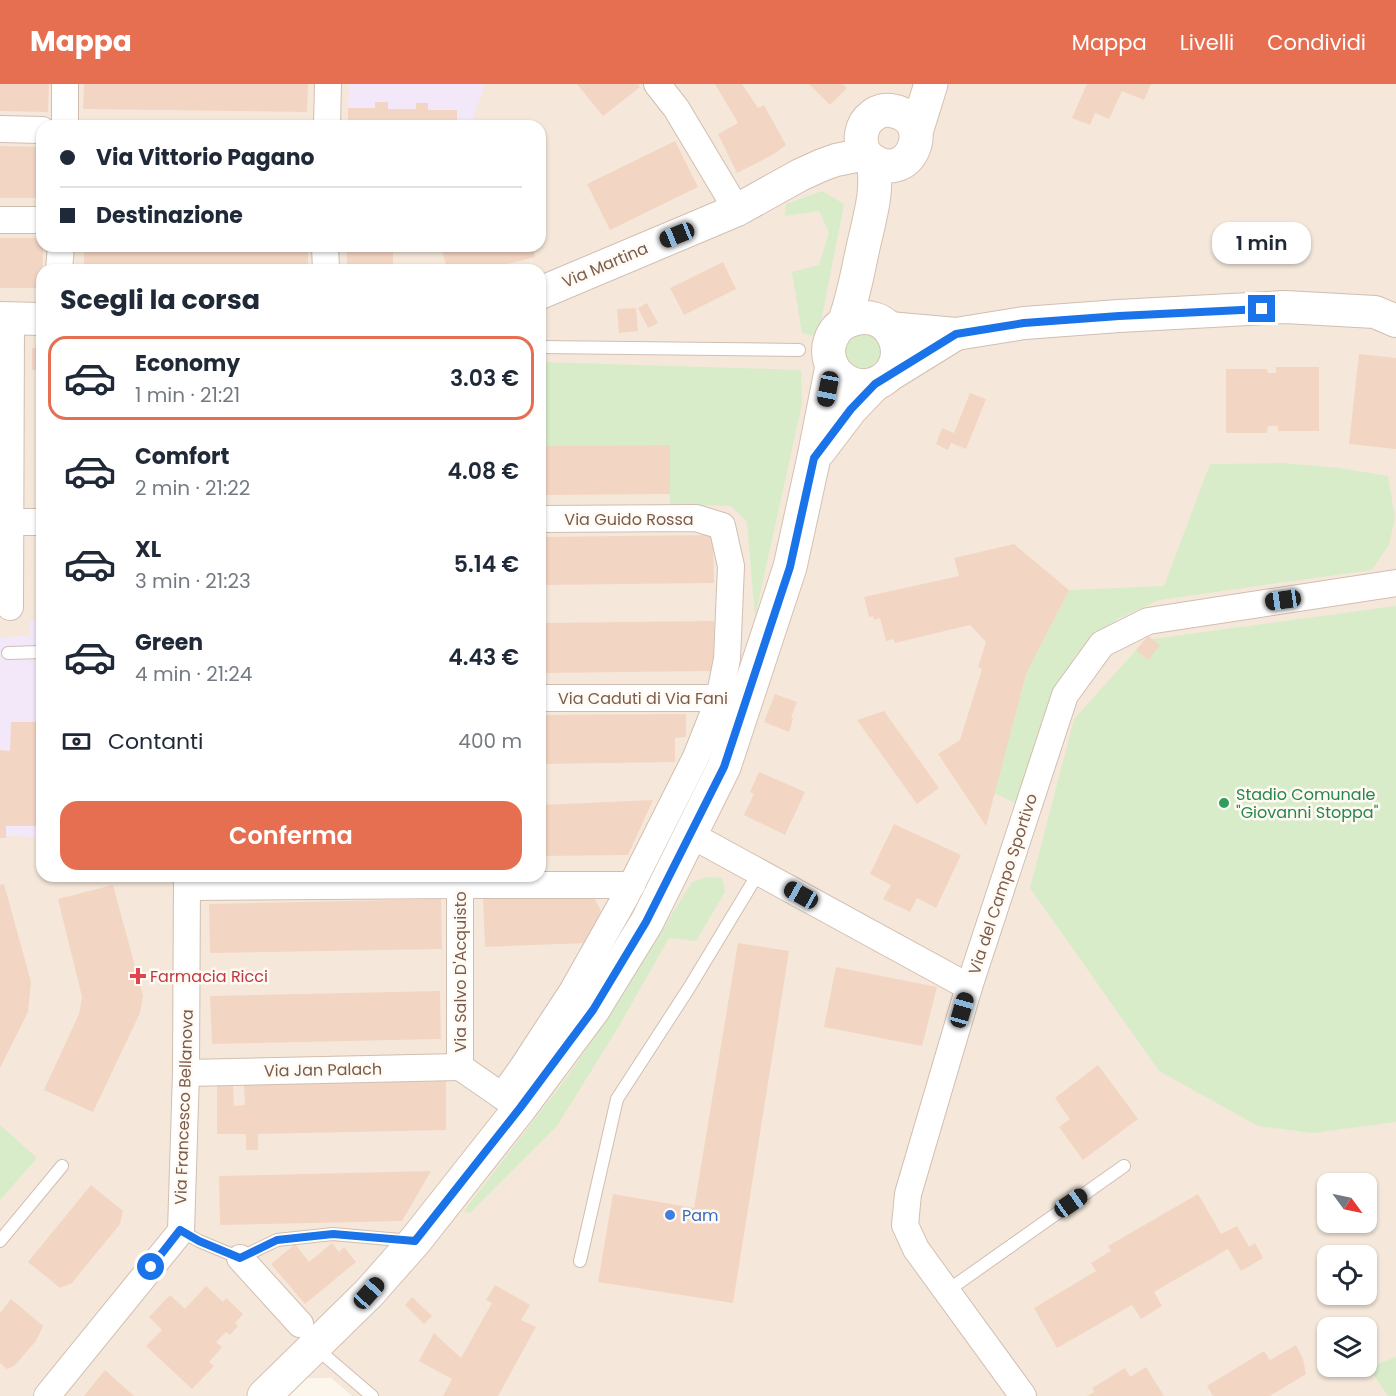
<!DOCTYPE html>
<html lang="it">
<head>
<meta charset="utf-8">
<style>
  body { margin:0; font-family:Poppins,sans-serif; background:#f6f6f7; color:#1f2937; height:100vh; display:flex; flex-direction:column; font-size:22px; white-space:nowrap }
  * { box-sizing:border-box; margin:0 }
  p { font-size:20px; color:#747a83 }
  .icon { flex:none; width:33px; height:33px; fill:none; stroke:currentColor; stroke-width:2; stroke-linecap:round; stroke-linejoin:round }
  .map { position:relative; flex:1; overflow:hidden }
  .drawer { position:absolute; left:36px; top:180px; width:510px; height:618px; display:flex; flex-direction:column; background:#fff; border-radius:18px; box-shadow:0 2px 4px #0004 }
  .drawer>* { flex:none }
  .guide { position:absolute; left:36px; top:36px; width:510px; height:132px; border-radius:18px; box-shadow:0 2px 4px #0004; display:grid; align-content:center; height:132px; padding:0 24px; background:#fff }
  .needle { width:39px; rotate:123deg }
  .tools { position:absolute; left:1317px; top:1089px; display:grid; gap:12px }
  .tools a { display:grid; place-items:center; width:60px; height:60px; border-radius:12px; background:#fff; box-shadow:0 2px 4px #0004; font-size:30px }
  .end { position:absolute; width:27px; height:27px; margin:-14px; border:8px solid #1a73e8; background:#fff; box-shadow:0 0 0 3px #fff }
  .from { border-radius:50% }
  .bubble { position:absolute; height:42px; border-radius:18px; background:#fff; box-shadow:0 2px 4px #0004; font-size:20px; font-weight:600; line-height:42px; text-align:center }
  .car { position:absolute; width:18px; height:36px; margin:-18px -9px; border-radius:8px; box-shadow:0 0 4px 2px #0007; background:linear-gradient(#222 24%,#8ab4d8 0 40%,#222 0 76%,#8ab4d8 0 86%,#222 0) }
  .guide b { display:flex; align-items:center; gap:21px; height:57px; font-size:22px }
  .guide b+b { border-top:2px solid #e0e1e3 }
  .guide i { width:15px; height:15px; background:#1f2937 }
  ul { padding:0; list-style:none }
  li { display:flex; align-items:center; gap:18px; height:84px; margin:0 12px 9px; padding:0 12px; border:3px solid transparent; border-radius:18px }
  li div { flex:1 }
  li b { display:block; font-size:22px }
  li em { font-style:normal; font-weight:600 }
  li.current { border-color:#e76f51 }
  li>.icon { width:54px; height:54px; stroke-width:1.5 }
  h2 { padding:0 24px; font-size:27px; line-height:72px }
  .pay { display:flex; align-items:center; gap:15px; height:66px; padding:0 24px; font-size:22px }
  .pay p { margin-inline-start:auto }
  .action { display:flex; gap:12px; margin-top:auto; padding:12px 24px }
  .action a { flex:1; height:69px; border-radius:18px; background:#e76f51; color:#fff; font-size:24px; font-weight:600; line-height:69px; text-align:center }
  header { display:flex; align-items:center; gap:36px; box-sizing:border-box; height:84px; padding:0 30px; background:#e76f51; color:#fff }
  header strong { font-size:28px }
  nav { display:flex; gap:33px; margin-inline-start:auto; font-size:21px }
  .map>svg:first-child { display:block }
  .residential { fill:#f5e8da; fill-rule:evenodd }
  .education { fill:#f3e8fa }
  .green { fill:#d8ecc9 }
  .building { fill:#f3d5c3 }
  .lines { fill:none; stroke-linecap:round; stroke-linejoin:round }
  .service-casing { stroke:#d1beb0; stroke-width:14 }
  .minor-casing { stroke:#d1beb0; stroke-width:28 }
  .tertiary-casing { stroke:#d1beb0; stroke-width:34 }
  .secondary-casing { stroke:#d6c0b0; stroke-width:35 }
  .service { stroke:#fff; stroke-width:12 }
  .minor { stroke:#fff; stroke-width:26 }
  .tertiary { stroke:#fff; stroke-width:32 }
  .secondary { stroke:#fff; stroke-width:33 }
  .route { stroke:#1a73e8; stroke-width:8 }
  .leisure-dot { fill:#2e9e5b; stroke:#fffaf3; stroke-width:2 }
  .health-dot { fill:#e0444e; stroke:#fffaf3; stroke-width:2 }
  .shop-dot { fill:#3f7fe0; stroke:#fffaf3; stroke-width:2 }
  .labels { text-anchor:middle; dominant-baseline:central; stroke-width:5; stroke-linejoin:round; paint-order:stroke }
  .street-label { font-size:16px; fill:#7a5c4d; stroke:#fffaf3 }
  .leisure-label { font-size:16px; fill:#27864d; stroke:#fffaf3; text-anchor:start }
  .health-label { font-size:16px; fill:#be3a42; stroke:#fffaf3; text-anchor:start }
  .shop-label { font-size:16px; fill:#366cbe; stroke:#fffaf3; text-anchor:start }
</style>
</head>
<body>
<header>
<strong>Mappa</strong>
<nav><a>Mappa</a><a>Livelli</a><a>Condividi</a></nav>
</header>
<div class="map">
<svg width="1396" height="1312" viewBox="0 0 1396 1312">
  <rect width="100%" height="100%" fill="#fdf6ec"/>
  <!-- residential -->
  <path class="residential" d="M0,0H1396V1273L1368,1283L1388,1312H352L331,1294H304L285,1312H0ZM42,42H540V162H42ZM42,186H540V792H42ZM1328,1100H1366V1138H1328ZM1328,1172H1366V1210H1328ZM1328,1244H1366V1282H1328Z"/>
  <!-- education -->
  <g class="education">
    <polygon points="349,0 485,0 470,42 348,42"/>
    <polygon points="30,536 42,536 42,754 0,751 0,554 30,551"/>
  </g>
  <!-- green -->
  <g class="green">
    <polygon points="822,107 844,120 818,253 802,249 792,188 819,181 829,148 819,127 785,132 786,120"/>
    <polygon points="877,249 885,278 859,293 840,264 847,251"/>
    <polygon points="540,278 801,286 802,320 755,533 747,438 731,422 670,420 670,361 540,362"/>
    <polygon points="1283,379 1339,384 1388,392 1395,434 1389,461 1372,486 1159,516 1117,535 1075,572 1055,610 1017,720 994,709 1026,590 1069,506 1164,502 1210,380"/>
    <polygon points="1396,522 1396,1038 1313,1049 1258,1042 1159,987 1030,804 1074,635 1145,556"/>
    <polygon points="707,793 722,794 725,808 696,857 669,854 619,942 557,1042 470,1129 464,1127 567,993 605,938 692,798"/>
    <polygon points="0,1041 37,1074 0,1116"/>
    <polygon points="1396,1273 1396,1312 1388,1312 1368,1283"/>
  </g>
  <!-- building -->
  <g class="building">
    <polygon points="0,0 49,0 48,28 0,27"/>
    <polygon points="84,0 308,0 307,28 83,25"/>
    <polygon points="577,0 638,0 640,3 603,32"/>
    <polygon points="715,0 742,0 758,24 764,21 786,61 774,70 737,89 718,50 738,39"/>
    <polygon points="809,0 842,0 847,4 830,21"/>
    <polygon points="1087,0 1151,0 1144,16 1122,7 1109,35 1095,29 1090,41 1072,34"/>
    <polygon points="375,18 388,18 388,25 416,25 416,19 428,19 428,26 457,26 457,42 348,42 348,24 375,24"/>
    <polygon points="675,57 698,103 610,146 587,100"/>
    <polygon points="0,62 42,63 42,114 0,114"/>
    <polygon points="0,154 42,154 42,162 43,162 42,204 0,204"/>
    <rect x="84" y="162" width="224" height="24"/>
    <rect x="347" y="162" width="46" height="24"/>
    <polygon points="441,162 533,162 535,173 483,186 447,186"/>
    <polygon points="723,178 736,205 684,231 670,204"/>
    <polygon points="647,219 658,239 648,244 638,224"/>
    <polygon points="636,224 638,247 619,249 617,225"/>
    <polygon points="32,264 42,264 42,411 36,411 36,286 32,286"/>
    <polygon points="1359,270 1396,274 1396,365 1349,360"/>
    <polygon points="1276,283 1319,283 1319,347 1278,347 1278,342 1268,342 1267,349 1226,349 1226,285 1267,285 1268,289 1276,289"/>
    <polygon points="970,309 986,315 966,365 951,359 948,366 936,360 942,344 954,349"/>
    <polygon points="670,361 670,410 540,411 540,362"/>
    <polygon points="713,451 714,499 540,501 540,453"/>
    <polygon points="36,452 42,452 42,518 37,518"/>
    <polygon points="1014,460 1069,506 1026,590 986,742 938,670 960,656 982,585 978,583 986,558 970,541 895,559 894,555 886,557 880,534 874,536 873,532 869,533 864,513 959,492 954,474"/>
    <polygon points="714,537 714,587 540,589 540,539"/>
    <polygon points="1148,552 1160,561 1148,576 1136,566"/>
    <polygon points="775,610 797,618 791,634 793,635 789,648 764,638"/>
    <polygon points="884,627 939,704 917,720 857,636"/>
    <polygon points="686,630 686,653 675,654 675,678 540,680 540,631"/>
    <polygon points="11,638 42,638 42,742 6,742 6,754 0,754 0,666 10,667"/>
    <polygon points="759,688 805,708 785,751 744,731 754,710 750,708"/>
    <polygon points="653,716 628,771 540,772 540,721"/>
    <polygon points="894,740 961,771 936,824 917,814 910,828 883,815 891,801 870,790"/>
    <polygon points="4,800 31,898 28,928 0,984 0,801"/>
    <polygon points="113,801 143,912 140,929 93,1028 44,1006 79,930 82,913 58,815"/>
    <polygon points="593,811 601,827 586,859 485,863 483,814"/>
    <polygon points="441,815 442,865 210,869 209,820"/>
    <polygon points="738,859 789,867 733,1219 598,1198 613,1110 694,1124"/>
    <polygon points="836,883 937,903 922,962 824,943"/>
    <polygon points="440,907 441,955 212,960 210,912"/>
    <polygon points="1098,981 1138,1035 1083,1076 1059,1043 1070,1035 1055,1014"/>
    <polygon points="446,997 446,1046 258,1050 258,1066 246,1066 246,1050 217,1050 217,1001 233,1000 234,1022 245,1021 244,1001"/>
    <polygon points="431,1087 402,1137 220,1141 219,1092"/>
    <polygon points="91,1101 123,1127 120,1140 72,1199 60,1204 28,1178"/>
    <polygon points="1198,1110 1221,1150 1237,1142 1249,1163 1255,1159 1263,1174 1241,1187 1228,1165 1154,1208 1162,1222 1141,1235 1132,1221 1057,1264 1034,1224 1096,1187 1091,1179 1111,1167 1108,1162"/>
    <polygon points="332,1159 339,1168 344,1163 356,1178 305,1220 271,1180 295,1160 309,1178"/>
    <polygon points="495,1201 530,1221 521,1236 536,1243 498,1312 443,1312 452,1295 419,1277 434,1249 461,1274 492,1219 486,1216"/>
    <polygon points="206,1202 223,1218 226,1214 243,1230 235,1239 238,1242 230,1251 226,1248 216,1258 222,1263 209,1278 214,1282 192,1305 146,1262 162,1246 149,1233 170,1211 185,1225"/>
    <polygon points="412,1213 432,1232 424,1240 405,1221"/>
    <polygon points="11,1215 43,1242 36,1257 14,1282 7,1285 0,1279 0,1229"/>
    <polygon points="1296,1261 1303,1275 1306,1290 1270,1312 1213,1312 1207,1302 1264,1267 1270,1276"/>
    <polygon points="1146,1283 1164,1312 1087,1312 1094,1308 1092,1304 1125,1284 1130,1293"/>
    <polygon points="105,1286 134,1312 84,1312"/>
  </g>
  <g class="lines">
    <defs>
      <g id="service">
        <polyline points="540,263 799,266"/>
        <polyline points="8,569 42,568"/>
        <polyline points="181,1147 199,1157 240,1174 277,1156 333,1150 411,1157"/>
        <polyline points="0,1157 62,1082"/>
        <polyline points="580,1177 617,1015 689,904 759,788"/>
        <polyline points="947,1207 1124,1082"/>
        <polyline points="316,1264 372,1312"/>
      </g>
      <g id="minor">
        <polyline points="65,0 65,42"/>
        <polyline points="657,0 676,24 737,126"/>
        <polyline points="327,42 328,0"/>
        <polyline points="0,45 42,46"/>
        <polyline points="0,136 42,136"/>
        <polyline points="325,162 326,186"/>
        <polyline points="59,186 61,162"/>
        <polyline points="11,438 42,438"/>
        <polyline points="10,523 11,235"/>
        <polyline points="540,614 735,614"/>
        <polyline points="691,751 969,903"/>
        <polyline points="460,792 460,983 515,1021"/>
        <polyline points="188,803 460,801 632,801"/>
        <polyline points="186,989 460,983"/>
        <polyline points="502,1012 522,984 573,906 626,812 696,673 719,615 727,575 731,482 722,442 696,434 540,435"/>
        <polyline points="240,1174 300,1240"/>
        <polyline points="47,1312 181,1147 186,989 187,792"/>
        <polyline points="1023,1312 916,1165 905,1141 908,1110 969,903 1065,611 1102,560 1148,537 1396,499"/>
      </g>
      <g id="tertiary">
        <polyline points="540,209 737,126 800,91 822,81 836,76 866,70"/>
        <polyline points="0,234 42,235"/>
        <polyline points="889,244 956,250 1024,239 1119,232 1285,223 1375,228 1396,237"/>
        <polyline points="885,294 956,250"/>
      </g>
      <g id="secondary">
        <polyline points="916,48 931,0"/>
        <path d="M844,239C892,214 918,280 877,299C853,309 825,289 829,262C830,257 833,250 836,246C839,242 843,241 845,236C855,209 859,179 866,151C871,129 877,107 874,84C873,77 868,74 865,69C858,57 861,40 872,32C878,27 886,25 893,27C937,35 911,102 872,76"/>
        <polyline points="819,367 851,325 875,300"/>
        <polyline points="264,1312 369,1209 415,1157 520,1024 593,926 647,838 724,683 790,483 814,373 832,282"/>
      </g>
    </defs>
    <!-- service casing -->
    <use href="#service" class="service-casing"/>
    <!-- minor casing -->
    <use href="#minor" class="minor-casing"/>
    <!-- tertiary casing -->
    <use href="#tertiary" class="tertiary-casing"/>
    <!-- secondary casing -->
    <use href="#secondary" class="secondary-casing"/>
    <!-- service -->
    <use href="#service" class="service"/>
    <!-- minor -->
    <use href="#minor" class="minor"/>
    <!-- tertiary -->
    <use href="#tertiary" class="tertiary"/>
    <!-- secondary -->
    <use href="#secondary" class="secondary"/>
  </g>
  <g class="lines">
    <!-- route -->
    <polyline class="route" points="151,1183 180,1146 199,1157 240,1174 277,1156 333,1150 415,1157 520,1024 593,926 646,838 724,683 790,483 814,374 851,325 875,300 956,250 1024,239 1119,232 1262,225"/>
  </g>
  <!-- markers -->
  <circle class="leisure-dot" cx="1224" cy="719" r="6"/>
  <path class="health-dot" d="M135 883h6v6h6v6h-6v6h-6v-6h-6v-6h6z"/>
  <circle class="shop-dot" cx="670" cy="1131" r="6"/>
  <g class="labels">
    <!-- street labels -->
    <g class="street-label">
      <text transform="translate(605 181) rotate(-23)">Via Martina</text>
      <text x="629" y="435">Via Guido Rossa</text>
      <text x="643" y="614">Via Caduti di Via Fani</text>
      <text transform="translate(1003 800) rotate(-72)">Via del Campo Sportivo</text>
      <text transform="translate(460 888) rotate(-90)">Via Salvo D'Acquisto</text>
      <text transform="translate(323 986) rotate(-1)">Via Jan Palach</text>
      <text transform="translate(184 1023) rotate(-88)">Via Francesco Bellanova</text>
    </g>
    <!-- leisure labels -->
    <g class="leisure-label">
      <text x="1236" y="710">Stadio Comunale<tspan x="1236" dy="18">"Giovanni Stoppa"</tspan></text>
    </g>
    <!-- health labels -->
    <g class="health-label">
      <text x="150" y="892">Farmacia Ricci</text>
    </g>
    <!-- shop labels -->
    <g class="shop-label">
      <text x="682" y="1131">Pam</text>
    </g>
  </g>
</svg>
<div class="tools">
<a><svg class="needle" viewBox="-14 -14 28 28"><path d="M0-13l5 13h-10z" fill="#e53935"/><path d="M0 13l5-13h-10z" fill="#747a83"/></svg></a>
<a><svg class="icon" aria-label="locate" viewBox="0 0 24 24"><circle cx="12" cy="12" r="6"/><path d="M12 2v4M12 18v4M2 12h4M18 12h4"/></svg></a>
<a><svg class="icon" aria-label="layers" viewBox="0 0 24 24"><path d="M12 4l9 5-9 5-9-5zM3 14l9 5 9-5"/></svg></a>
</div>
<i class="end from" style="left:151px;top:1183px"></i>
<i class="end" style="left:1262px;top:225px"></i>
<div class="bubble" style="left:1212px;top:138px;width:99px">1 min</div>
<i class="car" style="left:677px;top:151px;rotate:248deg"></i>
<i class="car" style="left:828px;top:305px;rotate:191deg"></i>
<i class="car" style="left:1283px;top:516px;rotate:262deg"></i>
<i class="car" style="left:801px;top:811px;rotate:299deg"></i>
<i class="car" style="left:962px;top:926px;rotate:16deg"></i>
<i class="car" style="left:1071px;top:1119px;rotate:55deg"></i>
<i class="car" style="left:369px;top:1209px;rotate:42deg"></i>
<div class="guide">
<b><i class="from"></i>Via Vittorio Pagano</b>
<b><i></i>Destinazione</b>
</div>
<section class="drawer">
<h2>Scegli la corsa</h2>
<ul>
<li class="current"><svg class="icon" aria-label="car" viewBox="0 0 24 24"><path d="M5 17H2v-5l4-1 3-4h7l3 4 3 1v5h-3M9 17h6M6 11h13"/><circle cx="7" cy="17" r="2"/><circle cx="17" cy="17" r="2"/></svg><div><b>Economy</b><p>1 min · 21:21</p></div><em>3.03 €</em></li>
<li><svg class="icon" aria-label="car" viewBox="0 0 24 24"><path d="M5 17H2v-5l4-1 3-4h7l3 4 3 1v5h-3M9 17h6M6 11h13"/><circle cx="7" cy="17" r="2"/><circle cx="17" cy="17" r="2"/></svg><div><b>Comfort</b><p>2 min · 21:22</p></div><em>4.08 €</em></li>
<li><svg class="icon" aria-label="car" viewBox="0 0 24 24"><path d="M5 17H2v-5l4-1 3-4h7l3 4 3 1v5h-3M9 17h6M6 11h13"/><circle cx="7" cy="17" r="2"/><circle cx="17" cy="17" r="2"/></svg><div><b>XL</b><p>3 min · 21:23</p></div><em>5.14 €</em></li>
<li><svg class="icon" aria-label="car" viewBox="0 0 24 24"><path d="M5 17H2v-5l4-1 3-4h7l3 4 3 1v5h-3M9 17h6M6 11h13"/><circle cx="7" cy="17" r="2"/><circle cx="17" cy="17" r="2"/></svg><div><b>Green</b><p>4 min · 21:24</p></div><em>4.43 €</em></li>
</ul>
<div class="pay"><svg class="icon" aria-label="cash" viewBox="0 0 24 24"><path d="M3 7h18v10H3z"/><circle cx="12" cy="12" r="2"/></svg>Contanti<p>400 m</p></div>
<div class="action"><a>Conferma</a></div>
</section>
</div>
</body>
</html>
